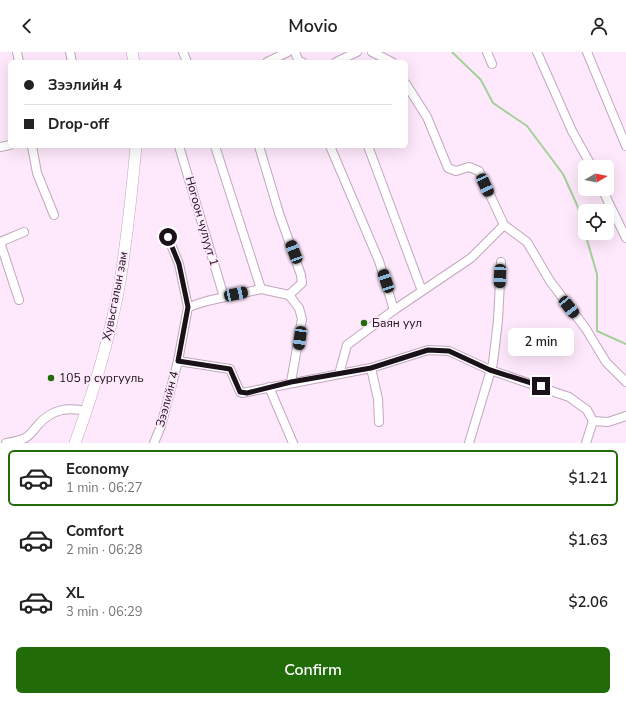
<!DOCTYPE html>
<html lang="en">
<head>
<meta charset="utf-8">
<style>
  body { margin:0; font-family:"Nunito Sans",sans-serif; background:#f2f2f2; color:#222; height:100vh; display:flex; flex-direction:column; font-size:15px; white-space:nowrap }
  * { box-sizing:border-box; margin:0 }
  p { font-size:13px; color:#767676 }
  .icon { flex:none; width:22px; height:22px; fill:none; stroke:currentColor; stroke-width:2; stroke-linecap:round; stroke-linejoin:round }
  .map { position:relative; height:391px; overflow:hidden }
  .drawer { display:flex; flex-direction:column; background:#fff; flex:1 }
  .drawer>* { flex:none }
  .hud { position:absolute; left:8px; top:8px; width:400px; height:88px; border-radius:6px; box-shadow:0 4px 16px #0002; display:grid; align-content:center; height:88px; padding:0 16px; background:#fff }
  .needle { width:26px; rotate:80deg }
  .fabs { position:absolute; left:578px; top:108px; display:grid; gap:8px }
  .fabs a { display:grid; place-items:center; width:36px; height:36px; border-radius:6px; background:#fff; box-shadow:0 4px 16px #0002; font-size:20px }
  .end { position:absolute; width:18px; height:18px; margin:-9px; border:5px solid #1a1119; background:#fff; box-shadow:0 0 0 2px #fff }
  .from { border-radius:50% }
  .bubble { position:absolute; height:28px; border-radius:6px; background:#fff; box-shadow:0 4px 16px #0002; font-size:13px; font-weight:600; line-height:28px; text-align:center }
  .car { position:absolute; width:12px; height:24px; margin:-12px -6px; border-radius:5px; box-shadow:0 0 3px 1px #0007; background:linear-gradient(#222 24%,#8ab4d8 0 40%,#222 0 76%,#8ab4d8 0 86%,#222 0) }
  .hud b { display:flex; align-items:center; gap:14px; height:38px; font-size:15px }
  .hud b+b { border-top:1px solid #e0e0e0 }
  .hud i { width:10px; height:10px; background:#222 }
  ul { padding:7px 0 0; list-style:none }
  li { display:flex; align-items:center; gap:12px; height:56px; margin:0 8px 6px; padding:0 8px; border:2px solid transparent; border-radius:6px }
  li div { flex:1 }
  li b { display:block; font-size:15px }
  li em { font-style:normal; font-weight:600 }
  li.active { border-color:#216b09 }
  li>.icon { width:36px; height:36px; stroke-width:1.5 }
  .cta { display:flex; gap:8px; margin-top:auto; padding:8px 16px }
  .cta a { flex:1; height:46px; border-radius:6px; background:#216b09; color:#fff; font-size:16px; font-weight:600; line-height:46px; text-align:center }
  header { display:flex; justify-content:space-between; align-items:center; height:52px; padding:0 16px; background:#fff; font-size:18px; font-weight:600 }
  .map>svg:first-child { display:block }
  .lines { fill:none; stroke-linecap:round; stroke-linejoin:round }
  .stream { stroke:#a4d09a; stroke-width:2 }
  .minor-casing { stroke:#c1a7bd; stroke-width:10 }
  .secondary-casing { stroke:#c1a7bd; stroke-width:12 }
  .minor { stroke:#fff; stroke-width:8 }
  .secondary { stroke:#fff; stroke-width:11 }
  .route { stroke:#1a1119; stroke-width:5 }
  .poi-dot { fill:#216b09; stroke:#fee8fb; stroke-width:1.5 }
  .labels { text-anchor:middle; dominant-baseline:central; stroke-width:3.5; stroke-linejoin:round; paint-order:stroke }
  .street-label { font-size:12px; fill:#1a1119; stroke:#fee8fb }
  .poi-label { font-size:12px; fill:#1a1119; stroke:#fee8fb; text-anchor:start }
</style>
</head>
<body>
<header><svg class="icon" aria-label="back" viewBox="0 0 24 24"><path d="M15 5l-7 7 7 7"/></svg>Movio<svg class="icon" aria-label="person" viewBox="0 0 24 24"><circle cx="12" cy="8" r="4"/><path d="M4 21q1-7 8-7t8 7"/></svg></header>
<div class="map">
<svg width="626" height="391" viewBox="0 0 626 391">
  <rect width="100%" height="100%" fill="#fee8fb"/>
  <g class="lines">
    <!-- stream -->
    <g class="stream">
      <polyline points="452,0 481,28 493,51 527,74 563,122 577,153 585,179"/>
      <polyline points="585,181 597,222 597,279 626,292"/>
    </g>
    <defs>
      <g id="minor">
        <polyline points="17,0 19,10"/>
        <polyline points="70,0 72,10"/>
        <polyline points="183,0 187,10"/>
        <polyline points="295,0 299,10 302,10"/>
        <polyline points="372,0 392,10"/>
        <polyline points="487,0 492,12"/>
        <polyline points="537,0 572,79 592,115"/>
        <polyline points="587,0 626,94"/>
        <polyline points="267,10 288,0"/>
        <polyline points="336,10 357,0"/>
        <polyline points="406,32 427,65 448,116 456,119 469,115 479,119 504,173 527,190 550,229 586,277 606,310 626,330"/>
        <polyline points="32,94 37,121 54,163"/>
        <polyline points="179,94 224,245"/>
        <polyline points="215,94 261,237"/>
        <polyline points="259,94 279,161 301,223 302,231 289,243"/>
        <polyline points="330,94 379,209 394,258"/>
        <polyline points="368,94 422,239"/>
        <polyline points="0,95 10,93"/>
        <polyline points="602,137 626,186"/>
        <polyline points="0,190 19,248"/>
        <polyline points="0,190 24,180"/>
        <polyline points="188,255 207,249 261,237 289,243 299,256 302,267 291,330"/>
        <polyline points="178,309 230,317 240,340 242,341 371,316 428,298 449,299 490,318 569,345 587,358 593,369 608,370 626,364"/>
        <polyline points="371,316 378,347 379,370"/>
        <polyline points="339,322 347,293 394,258 471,206 504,173"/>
        <polyline points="269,335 293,391"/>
        <path d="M6,391C12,390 19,389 25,386C30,384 34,377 38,373C52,357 67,355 87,359"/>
        <polyline points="154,391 161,374 178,309 188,255 179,212 168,185"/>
        <polyline points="469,391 493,311 498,268 501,210"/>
        <polyline points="586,391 593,369"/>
      </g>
      <g id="secondary">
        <polyline points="132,0 134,10"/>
        <path d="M75,391C94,339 110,285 120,230C127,185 132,139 136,94"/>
      </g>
    </defs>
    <!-- minor casing -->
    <use href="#minor" class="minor-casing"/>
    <!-- secondary casing -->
    <use href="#secondary" class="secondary-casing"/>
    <!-- minor -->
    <use href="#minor" class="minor"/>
    <!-- secondary -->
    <use href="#secondary" class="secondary"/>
  </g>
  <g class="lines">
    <!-- route -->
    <polyline class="route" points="168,185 179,212 188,255 178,309 230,317 240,340 247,341 291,330 371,316 428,298 449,299 490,318 541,334"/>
  </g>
  <!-- markers -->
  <g class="poi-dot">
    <circle cx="364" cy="271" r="4"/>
    <circle cx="51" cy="326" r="4"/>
  </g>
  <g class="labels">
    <!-- street labels -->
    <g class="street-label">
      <text transform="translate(202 169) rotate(74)">Ногоон чулуут 1</text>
      <text transform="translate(115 244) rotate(-79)">Хувьсгалын зам</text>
      <text transform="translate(167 347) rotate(-75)">Зээлийн 4</text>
    </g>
    <!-- poi labels -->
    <g class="poi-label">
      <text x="372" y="271">Баян уул</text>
      <text x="59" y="326">105 р сургууль</text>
    </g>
  </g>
</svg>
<div class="fabs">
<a><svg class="needle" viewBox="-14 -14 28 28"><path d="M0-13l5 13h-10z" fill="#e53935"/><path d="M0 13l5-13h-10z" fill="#767676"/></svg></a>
<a><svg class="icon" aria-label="locate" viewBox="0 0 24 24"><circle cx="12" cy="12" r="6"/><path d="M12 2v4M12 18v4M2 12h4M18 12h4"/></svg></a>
</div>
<i class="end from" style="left:168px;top:185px"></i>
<i class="end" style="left:541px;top:334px"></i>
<div class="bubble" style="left:508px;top:276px;width:66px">2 min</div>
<i class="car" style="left:485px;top:133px;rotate:155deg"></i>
<i class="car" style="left:294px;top:200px;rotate:339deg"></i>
<i class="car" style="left:500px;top:224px;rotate:182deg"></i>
<i class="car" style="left:386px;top:229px;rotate:341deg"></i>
<i class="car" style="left:236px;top:242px;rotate:78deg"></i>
<i class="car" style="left:569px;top:255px;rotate:142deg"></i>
<i class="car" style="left:300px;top:286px;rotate:188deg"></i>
<div class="hud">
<b><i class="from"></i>Зээлийн 4</b>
<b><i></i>Drop-off</b>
</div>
</div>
<section class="drawer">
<ul>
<li class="active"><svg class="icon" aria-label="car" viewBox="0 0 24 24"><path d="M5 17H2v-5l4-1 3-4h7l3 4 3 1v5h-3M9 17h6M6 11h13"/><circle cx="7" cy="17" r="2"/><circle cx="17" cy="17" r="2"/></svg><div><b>Economy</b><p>1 min · 06:27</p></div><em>$1.21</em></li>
<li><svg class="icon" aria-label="car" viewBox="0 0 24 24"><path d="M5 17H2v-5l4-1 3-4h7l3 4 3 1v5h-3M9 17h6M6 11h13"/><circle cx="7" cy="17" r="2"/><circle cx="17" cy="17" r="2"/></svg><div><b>Comfort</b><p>2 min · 06:28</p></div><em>$1.63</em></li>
<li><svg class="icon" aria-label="car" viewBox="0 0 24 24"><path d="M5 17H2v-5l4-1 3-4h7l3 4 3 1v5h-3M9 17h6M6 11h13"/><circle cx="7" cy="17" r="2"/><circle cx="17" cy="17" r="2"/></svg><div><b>XL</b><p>3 min · 06:29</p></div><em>$2.06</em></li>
</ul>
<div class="cta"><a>Confirm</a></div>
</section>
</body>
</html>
